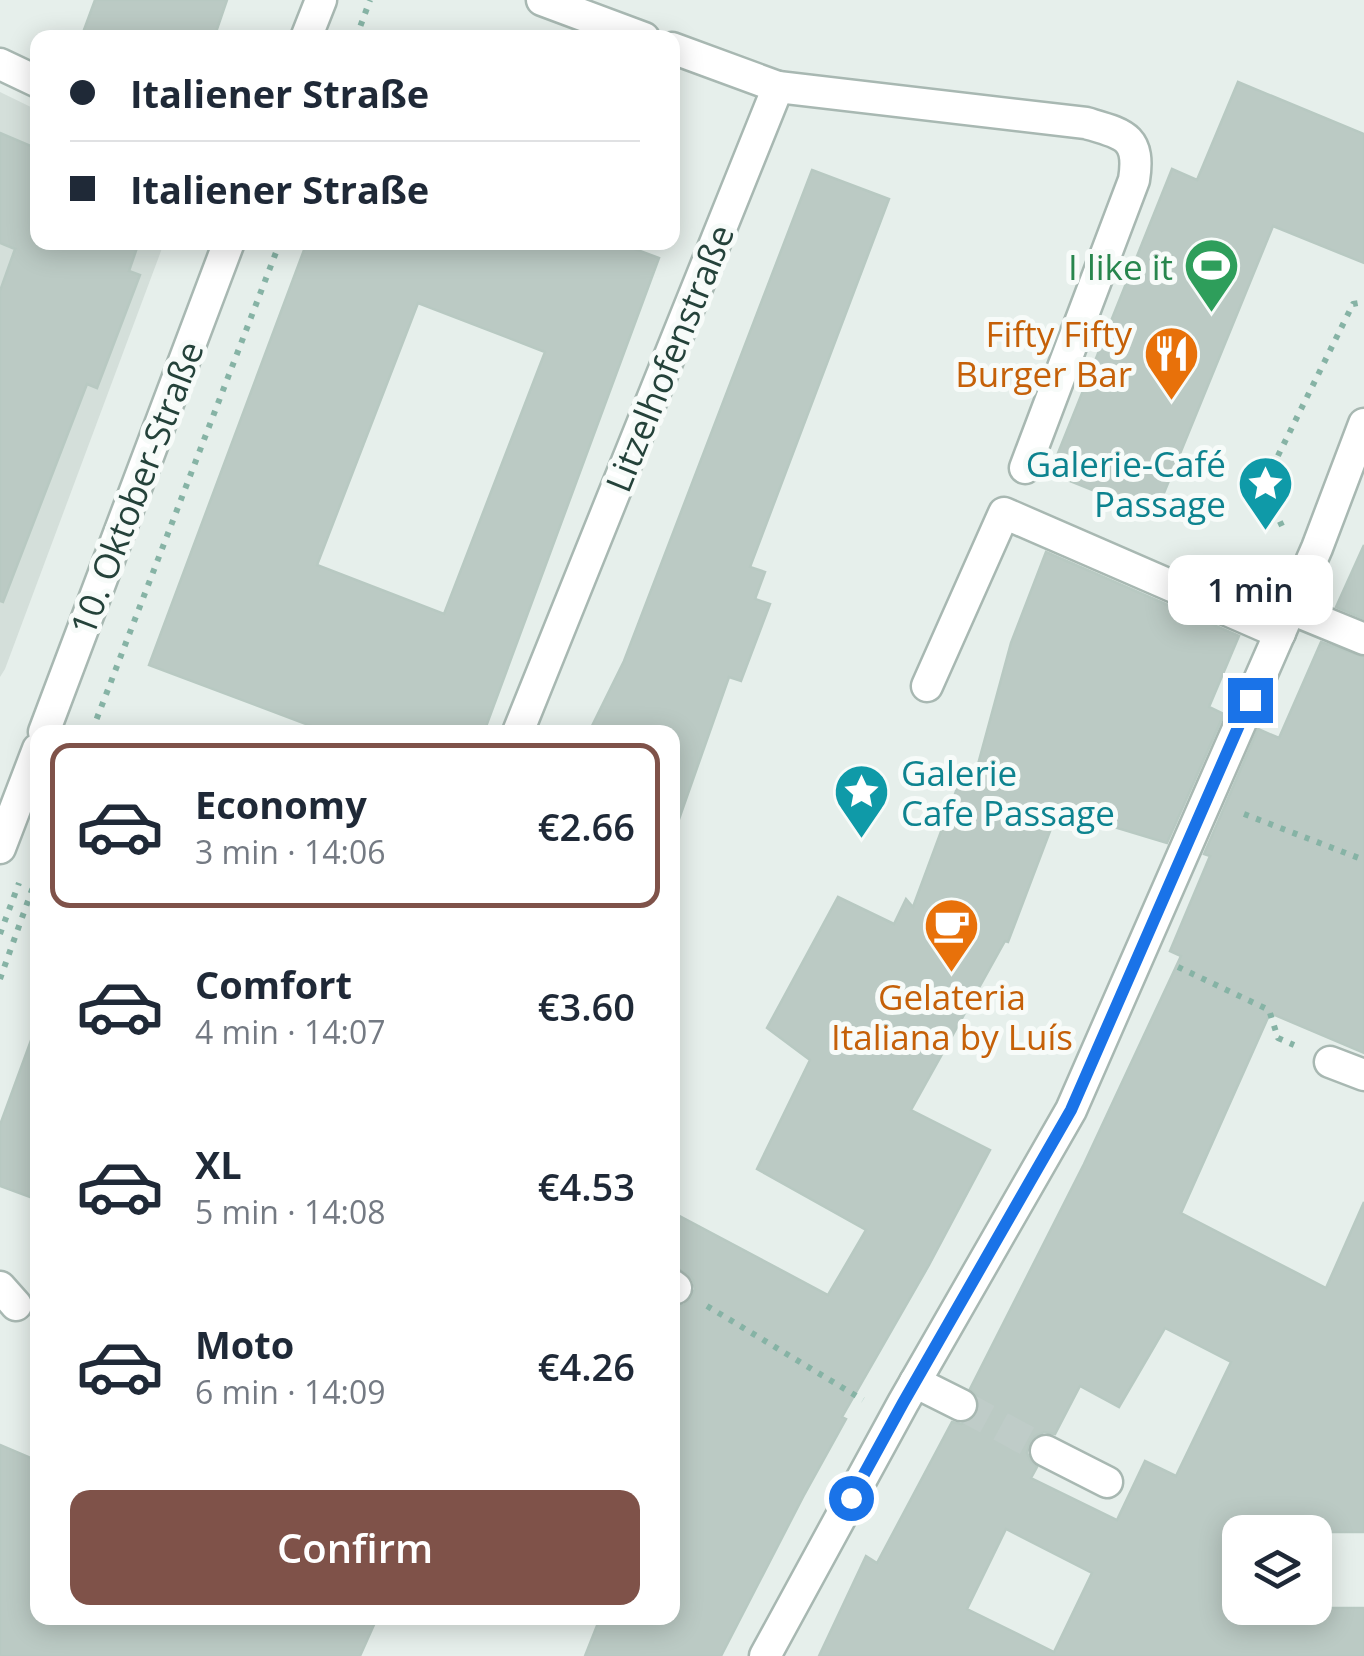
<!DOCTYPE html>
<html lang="en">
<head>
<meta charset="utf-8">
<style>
  body { margin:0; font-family:"Open Sans",sans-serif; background:#f6f6f7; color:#1f2937; height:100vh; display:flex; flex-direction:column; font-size:38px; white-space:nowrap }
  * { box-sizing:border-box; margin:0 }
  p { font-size:32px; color:#747a83 }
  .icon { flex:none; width:55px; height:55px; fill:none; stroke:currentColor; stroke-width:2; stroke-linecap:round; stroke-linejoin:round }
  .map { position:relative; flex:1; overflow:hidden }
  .details { position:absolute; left:30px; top:725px; width:650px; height:900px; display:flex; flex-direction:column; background:#fff; border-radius:20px; box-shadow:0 5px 25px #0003 }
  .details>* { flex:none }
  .banner { position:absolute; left:30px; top:30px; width:650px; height:220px; border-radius:20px; box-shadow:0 5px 25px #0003; display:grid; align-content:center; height:220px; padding:0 40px; background:#fff }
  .buttons { position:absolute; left:1222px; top:1515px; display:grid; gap:20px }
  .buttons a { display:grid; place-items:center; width:110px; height:110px; border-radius:20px; background:#fff; box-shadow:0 5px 25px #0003; font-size:50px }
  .end { position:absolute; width:45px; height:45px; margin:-22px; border:12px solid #1a73e8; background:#fff; box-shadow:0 0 0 5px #fff }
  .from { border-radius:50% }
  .bubble { position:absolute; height:70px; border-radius:20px; background:#fff; box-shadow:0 5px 25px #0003; font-size:32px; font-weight:600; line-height:70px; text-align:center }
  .banner b { display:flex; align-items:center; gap:35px; height:95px; font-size:38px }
  .banner b+b { border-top:2px solid #e0e1e3 }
  .banner i { width:25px; height:25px; background:#1f2937 }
  ul { padding:18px 0 0; list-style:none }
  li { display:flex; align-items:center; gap:30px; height:165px; margin:0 20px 15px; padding:0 20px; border:5px solid transparent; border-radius:20px }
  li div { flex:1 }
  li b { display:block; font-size:38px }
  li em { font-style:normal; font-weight:600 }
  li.on { border-color:#7f5249 }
  li>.icon { width:90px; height:90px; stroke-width:1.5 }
  .primary-button { display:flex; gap:20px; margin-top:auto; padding:20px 40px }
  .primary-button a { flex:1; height:115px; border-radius:20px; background:#7f5249; color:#fff; font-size:40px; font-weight:600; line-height:115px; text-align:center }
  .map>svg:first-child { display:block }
  .built { fill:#d4dfda }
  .building { fill:#bbcac4; stroke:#b8c9c2; stroke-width:2.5; fill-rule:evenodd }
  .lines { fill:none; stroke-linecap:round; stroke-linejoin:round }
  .minor-tunnel { stroke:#bfccc8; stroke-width:30; stroke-dasharray:30 15; stroke-linecap:butt }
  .minor-casing { stroke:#a8b8b2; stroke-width:35 }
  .path { stroke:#86b3a5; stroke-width:6; stroke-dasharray:5 8; stroke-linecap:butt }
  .minor { stroke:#fff; stroke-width:30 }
  .route { stroke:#1a73e8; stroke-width:12 }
  .labels { text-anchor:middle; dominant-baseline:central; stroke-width:10; stroke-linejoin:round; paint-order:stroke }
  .leisure-label { font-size:35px; fill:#27864d; stroke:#f7fbf9; text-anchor:end }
  .food-label { font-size:35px; fill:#c56008; stroke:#f7fbf9; text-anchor:end }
  .street-label { font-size:35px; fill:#24423a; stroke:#f7fbf9 }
  .culture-label { font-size:35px; fill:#0d838f; stroke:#f7fbf9; text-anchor:end }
</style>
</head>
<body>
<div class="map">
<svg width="1364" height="1656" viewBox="0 0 1364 1656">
  <rect width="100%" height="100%" fill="#e6efeb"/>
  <!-- built -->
  <polygon class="built" points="0,92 37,110 38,242 164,243 5,669 0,677"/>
  <!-- building -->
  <g class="building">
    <polygon points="95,0 227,0 214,38 81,38"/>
    <polygon points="1238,82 1364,134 1364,263 1273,226 1155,515 1050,473 1172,169 1197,180"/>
    <polygon points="0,133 38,149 38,242 139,242 129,271 140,275 97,388 87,384 3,602 0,601 0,291 15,249 0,243"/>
    <polygon points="812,170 889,199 750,567 765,572 755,599 770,604 741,681 729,677 678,822 672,821 672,732 589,732 624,661"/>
    <path d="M307,242H616L659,258L484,732H327L149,665ZM418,303L545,352L444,614L317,565Z"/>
    <polygon points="1364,545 1364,619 1336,607"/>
    <polygon points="1046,552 1239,636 1209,707 1224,714 1167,843 1058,810 1008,942 1005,941 911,1110 990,1150 929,1265 842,1417 846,1419 803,1497 721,1656 585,1656 600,1618 672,1618 672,1306 684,1305 691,1298 695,1289 693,1280 688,1274 672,1266 672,1212 828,1295 866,1230 757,1169 810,1060 767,1028 838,897 894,924 906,899 913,907 962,775 974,779 1011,643"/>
    <path d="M1321,642L1364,657V1053L1270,1013L1181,1213L1326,1288L1364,1202V1532H1240V1608H1364V1656H819L866,1556L877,1563L952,1422L961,1424L970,1421L978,1412L980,1405L977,1396L970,1389L1084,1164L1181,956L1170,951L1210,856L1204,854L1258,729L1279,738ZM1165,1328L1231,1362L1176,1476L1145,1461L1117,1520L1031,1478L1037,1467L1031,1462L1027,1453L1030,1442L1035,1436L1044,1432L1055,1434L1080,1386L1119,1407ZM1006,1529L1092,1573L1054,1652L967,1609Z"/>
    <polygon points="33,1035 38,1036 38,1200 0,1186 0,1125"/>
    <polygon points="0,1445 38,1461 38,1618 377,1618 360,1656 0,1656"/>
  </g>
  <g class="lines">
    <!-- minor-tunnel -->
    <polyline class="minor-tunnel" points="961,1405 1046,1451"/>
    <defs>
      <g id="minor">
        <polyline points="542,0 644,38"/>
        <polyline points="306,38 321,0"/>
        <polyline points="0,64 38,82"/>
        <path d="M778,87L1086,123C1123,134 1141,136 1134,180L1025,468"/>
        <polyline points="1291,609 1364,639"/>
        <polyline points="927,686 1004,513 1280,633"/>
        <polyline points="44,732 229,242"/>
        <polyline points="518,732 778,87 672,48"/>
        <polyline points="0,848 38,749"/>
        <polyline points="1330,1062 1364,1075"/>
        <polyline points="672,1285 676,1288"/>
        <polyline points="0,1287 16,1305"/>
        <polyline points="915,1382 961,1405"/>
        <polyline points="1046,1451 1107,1482"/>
        <polyline points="765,1656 903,1403 1071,1110 1317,548 1364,424"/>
      </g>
    </defs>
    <!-- minor casing -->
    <use href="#minor" class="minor-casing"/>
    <!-- path -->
    <g class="path">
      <polyline points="356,38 370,0"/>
      <polyline points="1282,526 1263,486 1353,304 1364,302"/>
      <polyline points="92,731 280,242"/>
      <polyline points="1244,814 1364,860"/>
      <polyline points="0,934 19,883"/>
      <polyline points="1178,967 1269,1010 1278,1038 1294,1045"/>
      <polyline points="0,979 37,876"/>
      <polyline points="707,1306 863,1400"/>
    </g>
    <!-- minor -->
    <use href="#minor" class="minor"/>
  </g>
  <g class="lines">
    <!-- route -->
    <polyline class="route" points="851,1498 903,1403 1071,1110 1250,700"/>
  </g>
  <!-- icons -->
  <defs>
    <symbol id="stadium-pin" viewBox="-11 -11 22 30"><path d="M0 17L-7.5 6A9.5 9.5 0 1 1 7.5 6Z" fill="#2e9e5b" stroke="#f7fbf9"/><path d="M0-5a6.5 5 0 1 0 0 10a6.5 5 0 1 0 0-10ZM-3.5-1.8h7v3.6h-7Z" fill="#fff"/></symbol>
    <symbol id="restaurant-pin" viewBox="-11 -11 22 30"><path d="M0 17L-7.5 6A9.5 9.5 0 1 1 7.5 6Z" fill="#e8710a" stroke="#f7fbf9"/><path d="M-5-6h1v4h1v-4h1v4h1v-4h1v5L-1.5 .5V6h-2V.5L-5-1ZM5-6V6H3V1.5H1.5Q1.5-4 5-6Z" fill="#fff"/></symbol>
    <symbol id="sight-pin" viewBox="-11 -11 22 30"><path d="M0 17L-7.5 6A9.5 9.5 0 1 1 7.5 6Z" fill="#0f9aa8" stroke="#f7fbf9"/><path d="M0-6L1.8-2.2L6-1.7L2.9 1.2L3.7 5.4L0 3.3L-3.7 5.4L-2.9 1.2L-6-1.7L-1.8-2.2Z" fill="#fff"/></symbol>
    <symbol id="cafe-pin" viewBox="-11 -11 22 30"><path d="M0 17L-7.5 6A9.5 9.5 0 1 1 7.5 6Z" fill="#e8710a" stroke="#f7fbf9"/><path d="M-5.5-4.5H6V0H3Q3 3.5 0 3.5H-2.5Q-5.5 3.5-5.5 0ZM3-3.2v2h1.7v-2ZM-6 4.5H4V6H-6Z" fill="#fff"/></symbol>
  </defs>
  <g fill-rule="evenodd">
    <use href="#stadium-pin" x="1180" y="234" width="63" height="86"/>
    <use href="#restaurant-pin" x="1140" y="322" width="63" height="86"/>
    <use href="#sight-pin" x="1234" y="452" width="63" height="86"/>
    <use href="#sight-pin" x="830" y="760" width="63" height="86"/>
    <use href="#cafe-pin" x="920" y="894" width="63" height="86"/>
  </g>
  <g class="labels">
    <!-- leisure labels -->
    <g class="leisure-label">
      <text x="1173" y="266">I like it</text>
    </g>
    <!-- food labels -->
    <g class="food-label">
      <text x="1132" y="333">Fifty Fifty<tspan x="1132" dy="40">Burger Bar</tspan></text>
      <text x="952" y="996" text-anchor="middle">Gelateria<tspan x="952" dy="40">Italiana by Luís</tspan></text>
    </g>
    <!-- street labels -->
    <g class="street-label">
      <text transform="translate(669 358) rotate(-68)">Litzelhofenstraße</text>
      <text transform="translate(136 488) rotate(-69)">10. Oktober-Straße</text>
    </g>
    <!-- culture labels -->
    <g class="culture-label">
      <text x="1226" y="463">Galerie-Café<tspan x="1226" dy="40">Passage</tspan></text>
      <text x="901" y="772" text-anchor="start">Galerie<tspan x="901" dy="40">Cafe Passage</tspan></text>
    </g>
  </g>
</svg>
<div class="buttons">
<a><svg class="icon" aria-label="layers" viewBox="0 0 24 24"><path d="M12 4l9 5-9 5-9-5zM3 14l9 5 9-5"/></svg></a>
</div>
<i class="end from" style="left:851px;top:1498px"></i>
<i class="end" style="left:1250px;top:700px"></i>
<div class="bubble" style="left:1168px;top:555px;width:165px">1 min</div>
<div class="banner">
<b><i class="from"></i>Italiener Straße</b>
<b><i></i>Italiener Straße</b>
</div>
<section class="details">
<ul>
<li class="on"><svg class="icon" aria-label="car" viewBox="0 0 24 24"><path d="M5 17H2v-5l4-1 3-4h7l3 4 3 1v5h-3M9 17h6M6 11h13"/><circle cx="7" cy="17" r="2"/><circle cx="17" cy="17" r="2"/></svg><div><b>Economy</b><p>3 min · 14:06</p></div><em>€2.66</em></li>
<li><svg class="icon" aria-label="car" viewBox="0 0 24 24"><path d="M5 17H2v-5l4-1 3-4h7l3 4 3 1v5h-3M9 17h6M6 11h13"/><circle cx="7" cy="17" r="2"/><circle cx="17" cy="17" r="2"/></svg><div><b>Comfort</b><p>4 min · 14:07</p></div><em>€3.60</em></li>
<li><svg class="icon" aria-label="car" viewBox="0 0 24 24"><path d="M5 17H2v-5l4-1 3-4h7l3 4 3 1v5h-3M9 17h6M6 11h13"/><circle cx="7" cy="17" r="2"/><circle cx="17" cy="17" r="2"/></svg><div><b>XL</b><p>5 min · 14:08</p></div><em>€4.53</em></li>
<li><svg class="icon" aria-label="car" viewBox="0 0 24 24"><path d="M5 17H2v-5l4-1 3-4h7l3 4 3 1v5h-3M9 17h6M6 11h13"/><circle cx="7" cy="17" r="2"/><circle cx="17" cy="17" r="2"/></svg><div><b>Moto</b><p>6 min · 14:09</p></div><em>€4.26</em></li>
</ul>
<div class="primary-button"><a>Confirm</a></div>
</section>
</div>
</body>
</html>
